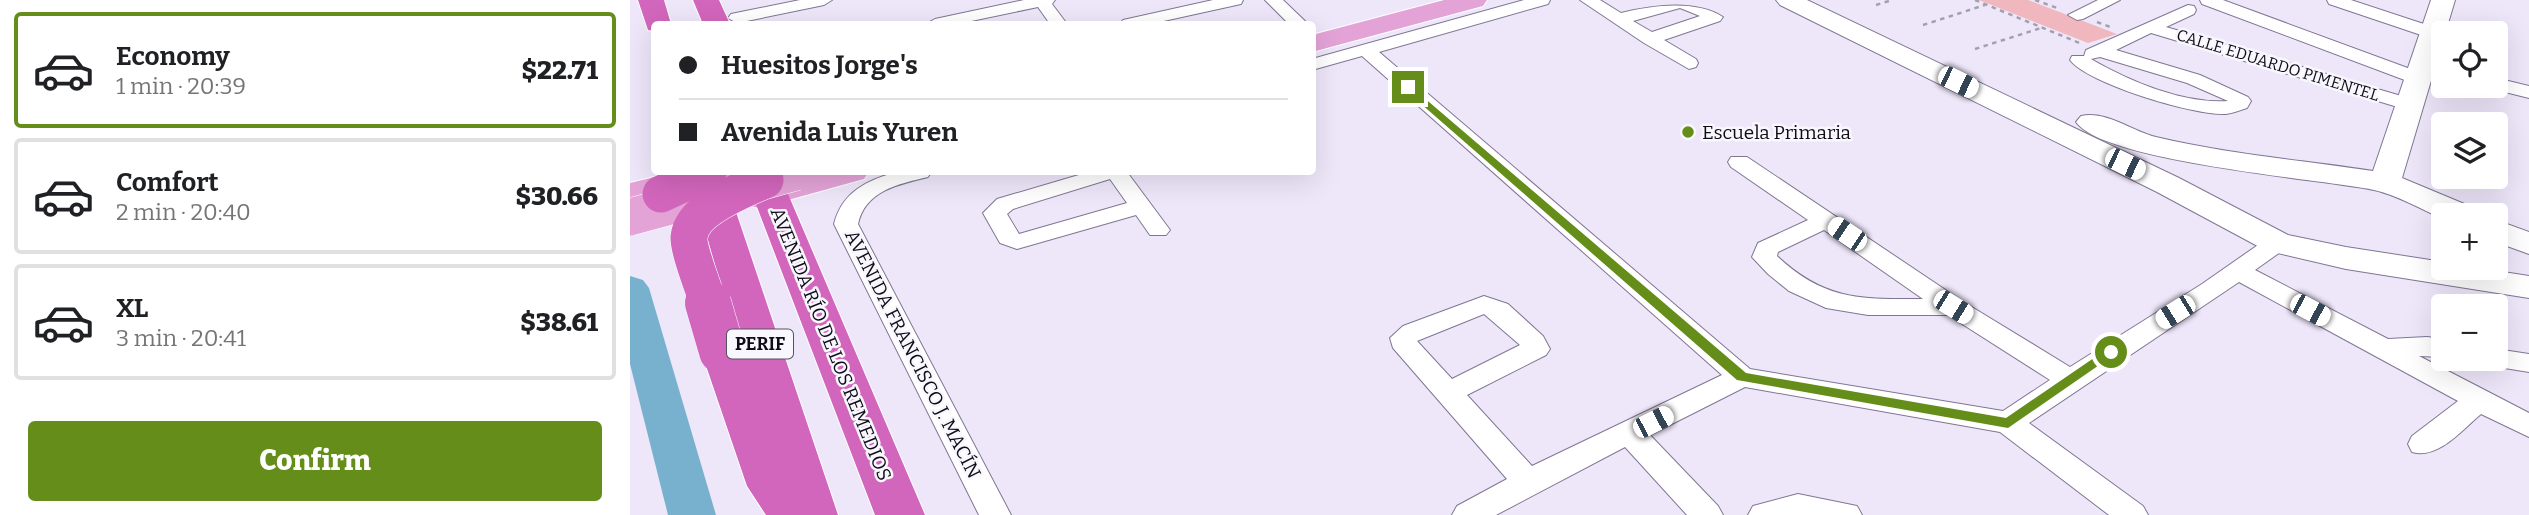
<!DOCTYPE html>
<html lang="en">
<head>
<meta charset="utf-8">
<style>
  body { margin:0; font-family:Bitter,serif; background:#f6f6f6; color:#202124; height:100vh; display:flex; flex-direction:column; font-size:26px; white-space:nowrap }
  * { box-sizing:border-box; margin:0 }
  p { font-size:23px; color:#757577 }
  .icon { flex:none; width:38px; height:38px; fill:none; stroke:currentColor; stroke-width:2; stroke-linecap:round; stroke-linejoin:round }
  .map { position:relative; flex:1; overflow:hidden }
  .details { display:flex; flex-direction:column; background:#fff; width:630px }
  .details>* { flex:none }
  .top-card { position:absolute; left:21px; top:21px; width:665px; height:154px; border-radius:7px; box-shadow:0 7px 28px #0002; display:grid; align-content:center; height:154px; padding:0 28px; background:#fff }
  .controls { position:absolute; left:1801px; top:21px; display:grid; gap:14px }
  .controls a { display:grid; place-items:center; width:77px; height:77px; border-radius:7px; background:#fff; box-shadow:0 7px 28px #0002; font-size:35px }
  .end { position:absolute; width:32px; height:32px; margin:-16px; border:9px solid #658d1a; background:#fff; box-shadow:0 0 0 4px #fff }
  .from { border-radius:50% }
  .car { position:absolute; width:21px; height:42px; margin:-21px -10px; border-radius:9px; box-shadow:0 0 5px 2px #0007; background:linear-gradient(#fff 24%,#345 0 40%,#fff 0 76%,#345 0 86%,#fff 0) }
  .top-card b { display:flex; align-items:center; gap:24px; height:66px; font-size:26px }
  .top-card b+b { border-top:2px solid #e0e0e0 }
  .top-card i { width:18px; height:18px; background:#202124 }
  ul { padding:12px 0 0; list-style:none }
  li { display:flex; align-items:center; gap:21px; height:116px; margin:0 14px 10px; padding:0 14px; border:4px solid #e0e0e0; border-radius:7px }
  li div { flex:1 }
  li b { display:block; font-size:26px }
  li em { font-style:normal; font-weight:800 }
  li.selected { border-color:#658d1a }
  li>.icon { width:63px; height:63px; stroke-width:1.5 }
  .button { display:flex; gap:14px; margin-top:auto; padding:14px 28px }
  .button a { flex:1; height:80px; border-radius:7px; background:#658d1a; color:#fff; font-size:28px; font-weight:800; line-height:80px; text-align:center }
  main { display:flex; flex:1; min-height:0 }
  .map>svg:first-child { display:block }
  .green { fill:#f0b7be }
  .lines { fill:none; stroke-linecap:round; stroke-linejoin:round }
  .river { fill:#78b1ce; fill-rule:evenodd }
  .street-casing { stroke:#807692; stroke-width:2 }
  .secondary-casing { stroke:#807692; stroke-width:2 }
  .primary-casing { stroke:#fff; stroke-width:2 }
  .highway-casing { stroke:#fff; stroke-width:2 }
  .path { stroke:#a5a0b0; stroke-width:2.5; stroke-dasharray:4.5 4.5; stroke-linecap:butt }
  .street { fill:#fff; fill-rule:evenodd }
  .secondary { fill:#fff; fill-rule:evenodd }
  .primary { fill:#e4a3d7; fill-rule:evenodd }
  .highway { fill:#d266bc; fill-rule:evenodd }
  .primary-bridge-casing { stroke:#fff; stroke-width:38; stroke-linecap:butt }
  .highway-bridge-far1-casing { stroke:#fff; stroke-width:38; stroke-linecap:butt }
  .highway-bridge-casing { stroke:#fff; stroke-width:47; stroke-linecap:butt }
  .primary-bridge { stroke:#e4a3d7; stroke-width:37 }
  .highway-bridge-far1 { stroke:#d266bc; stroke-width:37 }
  .highway-bridge { stroke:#d266bc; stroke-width:46 }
  .route { fill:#658d1a }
  .poi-dot { fill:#658d1a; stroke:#f9f7fe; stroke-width:2.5 }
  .labels { text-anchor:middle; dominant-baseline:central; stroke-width:5; stroke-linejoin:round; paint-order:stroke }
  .far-street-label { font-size:16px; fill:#0f0c16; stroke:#f9f7fe }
  .shield { fill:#f9f7fe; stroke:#55525c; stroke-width:2 }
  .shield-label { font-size:18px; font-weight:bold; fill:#0f0c16 }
  .poi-label { font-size:19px; fill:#0f0c16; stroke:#f9f7fe; text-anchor:start }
  .street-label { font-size:19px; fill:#0f0c16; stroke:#f9f7fe }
</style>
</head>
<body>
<main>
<section class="details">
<ul>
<li class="selected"><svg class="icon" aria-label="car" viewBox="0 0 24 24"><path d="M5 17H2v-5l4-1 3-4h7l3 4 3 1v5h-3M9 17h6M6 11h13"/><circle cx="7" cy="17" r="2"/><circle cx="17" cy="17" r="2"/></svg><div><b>Economy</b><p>1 min · 20:39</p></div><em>$22.71</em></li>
<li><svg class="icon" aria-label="car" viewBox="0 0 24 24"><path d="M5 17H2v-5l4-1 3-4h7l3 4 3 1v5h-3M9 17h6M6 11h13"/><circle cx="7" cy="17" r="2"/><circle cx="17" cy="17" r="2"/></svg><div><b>Comfort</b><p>2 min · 20:40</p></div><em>$30.66</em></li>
<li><svg class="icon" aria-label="car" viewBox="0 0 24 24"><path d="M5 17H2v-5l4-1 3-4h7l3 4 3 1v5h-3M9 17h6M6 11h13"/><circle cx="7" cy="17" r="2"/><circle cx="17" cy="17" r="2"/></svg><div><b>XL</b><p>3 min · 20:41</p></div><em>$38.61</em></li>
</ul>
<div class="button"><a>Confirm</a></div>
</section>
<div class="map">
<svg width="1899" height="515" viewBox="0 0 1899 515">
  <rect width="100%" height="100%" fill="#eee7fa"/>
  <!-- green -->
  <polygon class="green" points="1349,0 1398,0 1487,34 1458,43"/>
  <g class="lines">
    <!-- river -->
    <polygon class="river" points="0,276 13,280 19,288 86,515 38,515 0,364"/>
    <defs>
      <g id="street">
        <polygon points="170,0 202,0 194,5 107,23 98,18 101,14"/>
        <polygon points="394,0 425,0 422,4 437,24 420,24 408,7 327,24 296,24 305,19"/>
        <polygon points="583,0 613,0 611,4 520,24 490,24 493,20"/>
        <polygon points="635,0 653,0 678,24 659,24"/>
        <path d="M894,0H920L918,4L749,52L1120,369L1373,411L1420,380L1318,315H1238L1196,308L1159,291L1138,274L1122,257L1128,243L1178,220L1101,167L1098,162L1101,157H1117L1332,301L1440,367L1572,284L1638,238L1647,236L1656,238L1659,243L1656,248L1625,270L1758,339L1797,337L1813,339V357L1789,356L1899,413V437L1851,414C1833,429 1808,460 1782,452L1778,444L1782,436L1828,401L1609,282L1399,423L1513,506L1518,515H1479L1370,432L1115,387L1020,435L1088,506L1093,515H1057L995,447L866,515H822L827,506L877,479L763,348L760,338L773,326L854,296L878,304L913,336L920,349L916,355L837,395L902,466L1092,375L732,56L682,70V59ZM1194,230L1293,299C1231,299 1195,301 1147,256L1148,252ZM854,314L890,345L822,379L787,341Z"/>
        <path d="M950,0H970L991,13C1024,5 1066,0 1093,17L1090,21L1034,40L1066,59L1068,63L1066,67L1059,69L1014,43ZM1050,8L1070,16L1022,32L1003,21Z"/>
        <polygon points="1468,0 1490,0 1453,19 1447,20 1438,15"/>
        <polygon points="1570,0 1593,0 1794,74 1797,78 1787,84 1780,82 1572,4"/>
        <polygon points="1697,0 1721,0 1809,29 1812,33 1809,37 1797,37 1699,4"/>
        <path d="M1558,5L1564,6L1566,10L1564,14L1536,27L1785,100L1788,104L1785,108H1771L1521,33L1486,50L1570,75L1618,97L1621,101L1617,108C1610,110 1603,113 1596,114C1566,116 1458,84 1440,60L1442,56H1454L1456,50ZM1470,57L1557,83L1598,101C1553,104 1499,81 1461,59Z"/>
        <polygon points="1791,60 1813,65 1813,77 1784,70 1782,66 1784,62"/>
        <polygon points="1866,78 1899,86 1899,98 1859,88 1858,86 1866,86"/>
        <path d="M267,172H301L298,177C268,184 235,191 228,224L381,515H349L204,224C212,192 237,180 267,172Z"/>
        <path d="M459,172H497L540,230L536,235H520L506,215L387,249L370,243L353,213L367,199ZM480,179L497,203L389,234L377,214L383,209Z"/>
        <polygon points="1866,349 1899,354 1899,372 1856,365 1853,359 1866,359"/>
        <polygon points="1168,494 1227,506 1232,515 1118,515 1123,506"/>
      </g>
      <g id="secondary">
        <polygon points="1146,0 1177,0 1549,178 1658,235 1716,247 1813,262 1813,268 1848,268 1899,276 1899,298 1716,269 1635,250 1527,192 1150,5"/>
        <path d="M1801,0H1825L1772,178L1844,208L1848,215H1813V219C1791,209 1767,195 1744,190C1690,179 1474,162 1446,122L1451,116C1475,110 1502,131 1526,137C1597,154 1671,160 1743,171Z"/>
        <polygon points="1866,220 1899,232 1899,254 1866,242"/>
      </g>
      <g id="primary">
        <polygon points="814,0 857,0 853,6 682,52 682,35"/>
        <polygon points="45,172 78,172 81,177 76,184 0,205 0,183"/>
        <polygon points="184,172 239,172 234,179 129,208 116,205 111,197 116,189"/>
      </g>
      <g id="highway">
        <polygon points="8,0 34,0 41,24 24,24 24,31 18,30"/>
        <polygon points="63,0 89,0 100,24 73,24"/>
        <polygon points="55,172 85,172 105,209 208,515 136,515 117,486 71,351 77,341 92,337 107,341 69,209 53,175"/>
        <polygon points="119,172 153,172 158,194 295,515 245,515 122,194"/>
      </g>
    </defs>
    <!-- street casing -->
    <use href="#street" class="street-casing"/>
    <!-- secondary casing -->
    <use href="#secondary" class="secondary-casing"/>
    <!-- primary casing -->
    <use href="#primary" class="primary-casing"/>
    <!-- highway casing -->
    <use href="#highway" class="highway-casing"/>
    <!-- path -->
    <g class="path">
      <polyline points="1345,0 1452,44"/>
      <polyline points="1405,0 1430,9"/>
      <polyline points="1246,5 1262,0"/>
      <polyline points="1467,22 1483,28"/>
      <polyline points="1293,25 1355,5"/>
      <polyline points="1345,49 1411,28"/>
    </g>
    <!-- street -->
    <use href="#street" class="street"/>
    <!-- secondary -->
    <use href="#secondary" class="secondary"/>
    <!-- primary -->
    <use href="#primary" class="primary"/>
    <!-- highway -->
    <use href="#highway" class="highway"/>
    <defs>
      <polyline id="primary-bridge" points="0,217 166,172"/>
      <g id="highway-bridge-far1">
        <polyline points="31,194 78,172"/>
        <path d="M79,305C74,290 58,249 59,237C62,208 113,190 135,180"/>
      </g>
      <polyline id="highway-bridge" points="78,303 92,351"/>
    </defs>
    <!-- primary-bridge casing -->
    <use href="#primary-bridge" class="primary-bridge-casing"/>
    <!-- highway-bridge-far1 casing -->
    <use href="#highway-bridge-far1" class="highway-bridge-far1-casing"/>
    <!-- highway-bridge casing -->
    <use href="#highway-bridge" class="highway-bridge-casing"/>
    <!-- primary-bridge -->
    <use href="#primary-bridge" class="primary-bridge"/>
    <!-- highway-bridge-far1 -->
    <use href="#highway-bridge-far1" class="highway-bridge-far1"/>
    <!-- highway-bridge -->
    <use href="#highway-bridge" class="highway-bridge"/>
  </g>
  <!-- route -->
  <polygon class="route" points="778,84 1116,373 1376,418 1477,349 1486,349 1488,352 1378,428 1107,380 774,89 773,87"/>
  <!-- markers -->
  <circle class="poi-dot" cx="1058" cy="132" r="7"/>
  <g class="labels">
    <!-- far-street labels -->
    <g class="far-street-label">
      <text transform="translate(1648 65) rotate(17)">CALLE EDUARDO PIMENTEL</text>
    </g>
    <!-- shield labels -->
    <rect class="shield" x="97" y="329.5" width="66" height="29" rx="5"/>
    <g class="shield-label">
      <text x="130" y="344">PERIF</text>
    </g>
    <!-- poi labels -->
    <g class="poi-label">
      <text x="1072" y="132">Escuela Primaria</text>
    </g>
    <!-- street labels -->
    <g class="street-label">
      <text transform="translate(201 344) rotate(68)">AVENIDA RÍO DE LOS REMEDIOS</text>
      <text transform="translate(283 354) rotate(63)">AVENIDA FRANCISCO J. MACÍN</text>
    </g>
  </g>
</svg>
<div class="controls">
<a><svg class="icon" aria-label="locate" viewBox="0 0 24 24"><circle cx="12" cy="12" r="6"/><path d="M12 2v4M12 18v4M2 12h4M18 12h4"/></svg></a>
<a><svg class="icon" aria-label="layers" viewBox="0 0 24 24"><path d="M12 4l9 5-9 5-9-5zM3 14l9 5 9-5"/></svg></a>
<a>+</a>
<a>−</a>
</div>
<i class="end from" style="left:1481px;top:352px"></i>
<i class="end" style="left:778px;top:87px"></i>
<i class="car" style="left:1328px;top:82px;rotate:116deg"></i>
<i class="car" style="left:1495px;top:164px;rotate:116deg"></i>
<i class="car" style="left:1217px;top:234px;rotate:304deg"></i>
<i class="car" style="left:1323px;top:307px;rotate:122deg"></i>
<i class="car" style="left:1680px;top:310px;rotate:118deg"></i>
<i class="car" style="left:1545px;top:312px;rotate:238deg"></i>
<i class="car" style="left:1023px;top:422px;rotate:63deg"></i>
<div class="top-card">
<b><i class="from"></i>Huesitos Jorge's</b>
<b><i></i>Avenida Luis Yuren</b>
</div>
</div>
</main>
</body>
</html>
